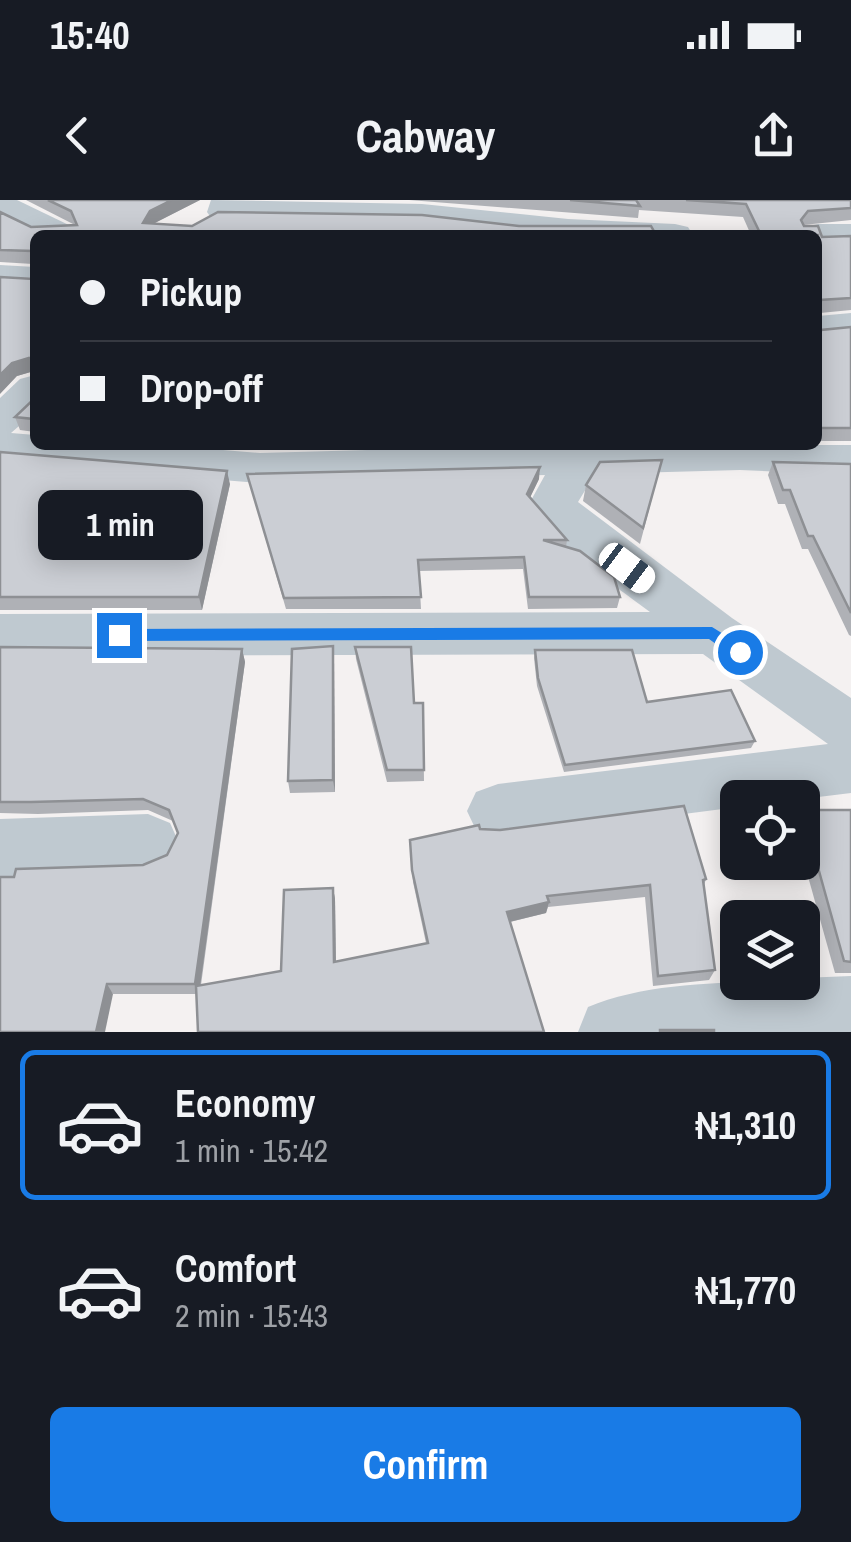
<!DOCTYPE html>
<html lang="en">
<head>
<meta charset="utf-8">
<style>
  body { margin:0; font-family:"Archivo Narrow",sans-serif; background:#242831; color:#f1f3f6; height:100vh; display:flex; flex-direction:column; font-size:38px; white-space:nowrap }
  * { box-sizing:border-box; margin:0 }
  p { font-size:32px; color:#9ea1a6 }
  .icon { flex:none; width:55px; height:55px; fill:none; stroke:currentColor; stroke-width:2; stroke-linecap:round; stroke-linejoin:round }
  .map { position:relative; height:832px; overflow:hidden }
  .side { display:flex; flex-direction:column; background:#171b24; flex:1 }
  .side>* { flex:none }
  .banner { position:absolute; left:30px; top:30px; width:792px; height:220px; border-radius:15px; box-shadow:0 5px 25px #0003; display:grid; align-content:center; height:220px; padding:0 50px; background:#171b24 }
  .tools { position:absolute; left:720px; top:580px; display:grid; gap:20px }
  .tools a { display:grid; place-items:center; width:100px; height:100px; border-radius:15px; background:#171b24; box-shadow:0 5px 25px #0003; font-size:50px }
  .end { position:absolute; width:45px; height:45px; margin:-22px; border:12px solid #197be6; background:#fff; box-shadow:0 0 0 5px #fff }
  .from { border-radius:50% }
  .bubble { position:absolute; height:70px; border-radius:15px; background:#171b24; box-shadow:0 5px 25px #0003; font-size:32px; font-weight:700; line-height:70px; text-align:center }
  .car { position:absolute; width:30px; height:60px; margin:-30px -15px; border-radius:12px; box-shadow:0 0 8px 2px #0007; background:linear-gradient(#fff 24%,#345 0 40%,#fff 0 76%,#345 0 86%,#fff 0) }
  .banner b { display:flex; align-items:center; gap:35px; height:95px; font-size:38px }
  .banner b+b { border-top:2px solid #363941 }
  .banner i { width:25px; height:25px; background:#f1f3f6 }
  ul { padding:18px 0 0; list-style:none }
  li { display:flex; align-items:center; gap:30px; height:150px; margin:0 20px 15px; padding:0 30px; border:5px solid transparent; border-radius:15px }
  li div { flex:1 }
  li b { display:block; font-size:38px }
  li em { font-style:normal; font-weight:700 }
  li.active { border-color:#197be6 }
  li>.icon { width:90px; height:90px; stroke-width:1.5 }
  .button { display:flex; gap:20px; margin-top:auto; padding:20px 50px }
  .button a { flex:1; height:115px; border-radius:15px; background:#197be6; color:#fff; font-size:40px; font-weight:700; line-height:115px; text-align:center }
  .status { display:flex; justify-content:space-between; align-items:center; height:70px; padding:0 50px; background:#171b24; direction:ltr }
  .status svg { height:28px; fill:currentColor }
  header { display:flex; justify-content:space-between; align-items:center; height:130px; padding:0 50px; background:#171b24; font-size:45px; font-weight:700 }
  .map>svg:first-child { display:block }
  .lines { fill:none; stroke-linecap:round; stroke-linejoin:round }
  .minor { fill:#bfc9d0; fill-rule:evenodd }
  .wall { fill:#afb1b6 }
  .shaded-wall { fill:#8e9094 }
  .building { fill:#cbced4; stroke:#8e9094; stroke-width:2.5 }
  .route { fill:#197be6 }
</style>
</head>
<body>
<div class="status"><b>15:40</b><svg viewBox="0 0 49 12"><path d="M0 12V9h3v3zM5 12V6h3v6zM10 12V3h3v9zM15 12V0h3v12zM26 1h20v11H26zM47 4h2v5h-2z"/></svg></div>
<header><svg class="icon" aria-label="back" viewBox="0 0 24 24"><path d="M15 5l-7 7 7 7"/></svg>Cabway<svg class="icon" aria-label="share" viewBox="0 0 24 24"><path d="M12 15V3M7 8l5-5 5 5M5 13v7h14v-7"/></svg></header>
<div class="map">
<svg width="851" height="832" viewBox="0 0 851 832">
  <rect width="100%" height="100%" fill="#f4f1f1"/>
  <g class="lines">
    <!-- minor -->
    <g class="minor">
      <polygon points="0,0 17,0 73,27 78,35 35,36 0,18"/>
      <polygon points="211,0 422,4 568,19 675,24 688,27 693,35 518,35 422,24 224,22 212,19 207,12"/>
      <polygon points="818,24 851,24 851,46 818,46 818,35 800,35 805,27"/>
      <polygon points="0,65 35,67 35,89 0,87"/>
      <polygon points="851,113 851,137 818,140 818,116"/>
      <path d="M35,175V212L11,233L35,235V245H163L260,253L550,245H851V275L740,270L595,274L578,302L732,418L851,498V593L802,599L738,598V607L498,638L476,630L467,611L476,592L498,584L828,544L703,454L0,456V414L650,412C608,380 557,350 529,304L545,275L260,283L0,262V198L20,179Z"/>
      <polygon points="148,614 170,623 179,643 170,663 148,672 0,677 0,619"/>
      <path d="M851,776V832H578L588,807C650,781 736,782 802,782V778Z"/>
    </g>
  </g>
  <!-- wall -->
  <g class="wall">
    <polygon points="26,0 200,0 154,23 192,26 422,15 35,35 35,232 20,230 15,217 34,199 34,171 17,176 33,79 33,64 0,62 0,12 31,27 75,25"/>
    <polygon points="409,0 851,0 851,20 803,25 822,37 851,36 851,110 820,113 820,130 851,127 851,241 818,241 818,35 751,35 743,17 639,10 638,18"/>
    <polygon points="209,245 414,245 260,249"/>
    <polygon points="0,252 230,284 202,410 0,410"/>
    <polygon points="662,260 640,344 583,301 586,285"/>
    <polygon points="773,262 851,264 851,436 849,435 808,349 802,349 785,304 778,304 768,275"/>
    <polygon points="247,274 539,279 530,297 567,340 566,347 620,397 617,408 528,409 523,369 419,371 421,409 286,409"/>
    <polygon points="333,446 334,459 335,592 290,593 288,581"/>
    <polygon points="0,447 242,449 245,462 201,785 281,771 333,688 335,699 336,761 426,743 413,682 410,640 480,629 706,679 704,685 715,770 709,780 653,786 645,697 548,707 546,713 510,722 544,832 196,794 113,794 14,677 143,665 167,655 178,633 173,621 148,610 38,614 0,613"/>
    <polygon points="355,447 414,503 423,503 424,581 387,582 356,459"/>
    <polygon points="535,450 647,502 755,541 751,548 564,572 537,486 534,458"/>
    <polygon points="802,610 851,610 851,773 835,773 802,655"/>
  </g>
  <!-- shaded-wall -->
  <g class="shaded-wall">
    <polygon points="172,0 200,0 153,24 143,23 150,11"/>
    <polygon points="29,158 34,171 17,176 0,194 0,175 12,163"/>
    <polygon points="540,267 539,279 526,306 527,294"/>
    <polygon points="227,271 230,284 202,410 199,397"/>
    <polygon points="333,446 334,459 335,592 333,580"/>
    <polygon points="242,449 245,462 199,794 195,784"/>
    <polygon points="333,688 335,699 336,772 334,762"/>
    <polygon points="549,702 546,713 505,723 507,712"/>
    <polygon points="107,784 113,794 105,832 96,832"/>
  </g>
  <!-- building -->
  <g class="building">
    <polygon points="48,0 172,0 150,11 143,23 192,26 218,12 422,15 519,26 651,26 656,35 35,35 35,228 34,228 33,219 15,217 34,199 34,162 29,158 12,163 0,175 0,77 33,79 33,51 0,50 0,12 31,27 77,25 71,11"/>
    <polygon points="570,0 636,0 640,6"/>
    <polygon points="686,0 851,0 851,8 808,11 801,20 804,26 818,26 822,37 851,36 851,98 820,100 820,130 851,127 851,228 818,228 818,35 761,35 746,4"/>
    <polygon points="0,252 227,271 199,397 0,397"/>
    <polygon points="662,260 643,328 586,285 600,262"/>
    <polygon points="773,262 851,264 851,413 813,336 808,336 790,290 783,290"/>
    <polygon points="540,267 527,294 567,340 543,340 580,351 614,377 620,397 529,397 524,357 418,360 421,397 284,398 247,274"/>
    <polygon points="333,446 333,580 288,581 292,449"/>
    <polygon points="0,447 242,449 195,784 107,784 96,832 0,832 0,677 14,677 16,669 143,665 167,655 178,633 169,610 143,599 31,602 0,602"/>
    <polygon points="355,447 411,447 414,503 423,503 424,570 387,570"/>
    <polygon points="535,450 632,450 647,502 731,490 755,541 565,565 538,478"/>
    <polygon points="684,606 706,679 703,680 715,770 658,776 650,685 547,696 549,702 507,712 544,832 198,832 196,786 281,771 284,690 333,688 334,762 428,743 412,670 410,640 479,625 480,629 500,630"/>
    <polygon points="802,610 851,610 851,762 844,761"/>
    <rect x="660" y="830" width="54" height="2"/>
  </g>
  <!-- route -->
  <polygon class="route" points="712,427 746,448 746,457 734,457 709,439 119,441 110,435 119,429"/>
</svg>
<div class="tools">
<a><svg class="icon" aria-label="locate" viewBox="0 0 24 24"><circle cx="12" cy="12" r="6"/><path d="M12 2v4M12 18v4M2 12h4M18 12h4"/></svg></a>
<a><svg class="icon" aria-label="layers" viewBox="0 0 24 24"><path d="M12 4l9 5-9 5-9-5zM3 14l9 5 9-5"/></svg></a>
</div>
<i class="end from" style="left:740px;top:452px"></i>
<i class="end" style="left:119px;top:435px"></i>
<div class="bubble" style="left:38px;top:290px;width:165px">1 min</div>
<i class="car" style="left:627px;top:368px;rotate:127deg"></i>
<div class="banner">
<b><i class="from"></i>Pickup</b>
<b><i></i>Drop-off</b>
</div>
</div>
<section class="side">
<ul>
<li class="active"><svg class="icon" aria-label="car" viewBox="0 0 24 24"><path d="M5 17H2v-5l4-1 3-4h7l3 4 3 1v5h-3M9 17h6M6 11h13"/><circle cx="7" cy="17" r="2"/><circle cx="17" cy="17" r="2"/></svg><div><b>Economy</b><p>1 min · 15:42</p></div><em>₦1,310</em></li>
<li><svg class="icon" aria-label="car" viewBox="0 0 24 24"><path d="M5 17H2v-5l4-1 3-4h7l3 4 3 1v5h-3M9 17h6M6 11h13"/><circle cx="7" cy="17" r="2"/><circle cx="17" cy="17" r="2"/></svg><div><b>Comfort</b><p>2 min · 15:43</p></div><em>₦1,770</em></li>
</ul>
<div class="button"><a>Confirm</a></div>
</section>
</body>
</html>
